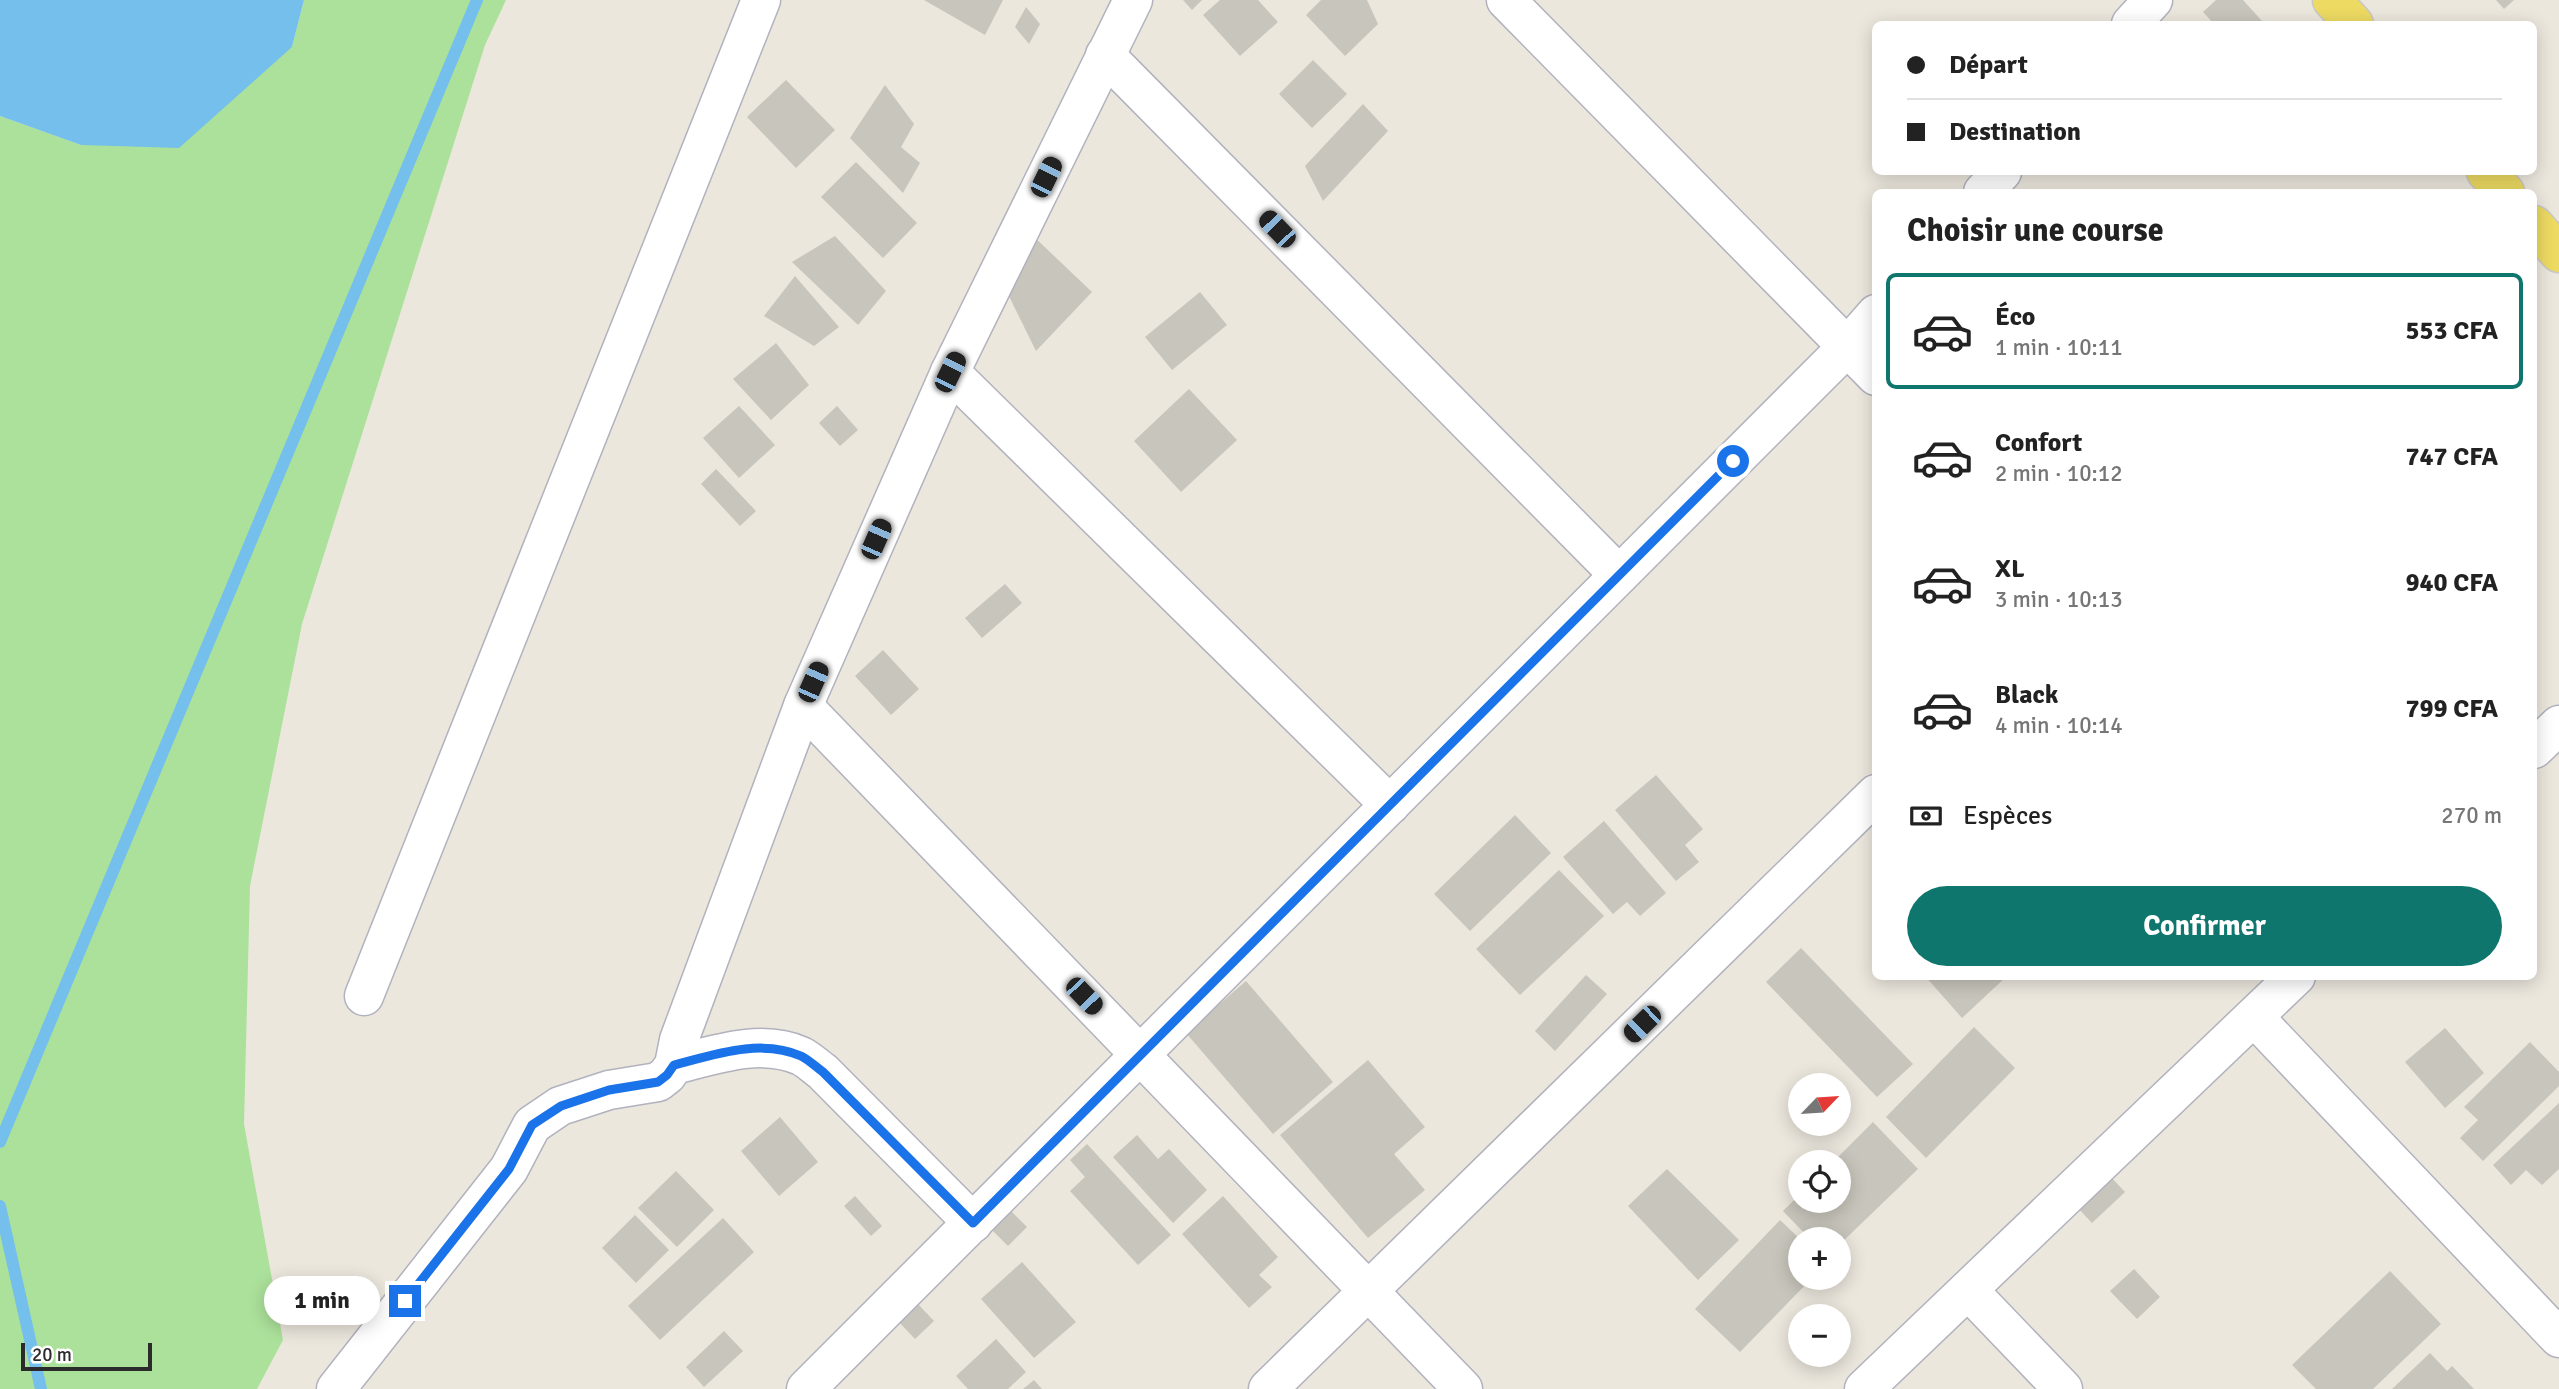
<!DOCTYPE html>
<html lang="fr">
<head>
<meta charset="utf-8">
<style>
  body { margin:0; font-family:Signika,sans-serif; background:#f2f2f2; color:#222; height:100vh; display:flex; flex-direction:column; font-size:26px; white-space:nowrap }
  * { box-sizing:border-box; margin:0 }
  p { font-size:23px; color:#767676 }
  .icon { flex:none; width:38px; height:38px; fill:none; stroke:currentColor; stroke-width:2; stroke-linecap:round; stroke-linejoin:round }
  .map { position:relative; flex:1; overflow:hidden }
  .sheet { position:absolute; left:1872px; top:189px; width:665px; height:791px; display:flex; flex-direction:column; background:#fff; border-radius:10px; box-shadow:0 4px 18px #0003 }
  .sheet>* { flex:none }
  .guide { position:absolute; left:1872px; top:21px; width:665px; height:154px; border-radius:10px; box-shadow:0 4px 18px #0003; display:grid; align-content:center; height:154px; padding:0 35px; background:#fff }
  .needle { width:46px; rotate:65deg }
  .fabs { position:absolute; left:1788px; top:1073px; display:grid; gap:14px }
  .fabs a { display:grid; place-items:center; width:63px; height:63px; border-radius:50%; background:#fff; box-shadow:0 4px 18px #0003; font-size:35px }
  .scale { position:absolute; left:21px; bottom:18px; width:131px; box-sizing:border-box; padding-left:7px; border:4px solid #2b2b2b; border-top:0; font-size:19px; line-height:24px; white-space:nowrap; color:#2b2b2b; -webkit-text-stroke:5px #fff; paint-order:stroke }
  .end { position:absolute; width:32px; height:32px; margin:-16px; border:9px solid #1a73e8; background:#fff; box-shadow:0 0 0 4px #fff }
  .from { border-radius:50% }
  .bubble { position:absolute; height:49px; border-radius:24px; background:#fff; box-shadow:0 4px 18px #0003; font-size:23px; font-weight:800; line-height:49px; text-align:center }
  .car { position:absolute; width:21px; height:42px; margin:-21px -10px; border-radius:9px; box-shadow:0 0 5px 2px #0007; background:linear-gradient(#222 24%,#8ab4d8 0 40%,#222 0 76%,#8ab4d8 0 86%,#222 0) }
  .guide b { display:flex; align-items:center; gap:24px; height:66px; font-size:26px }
  .guide b+b { border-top:2px solid #e0e0e0 }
  .guide i { width:18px; height:18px; background:#222 }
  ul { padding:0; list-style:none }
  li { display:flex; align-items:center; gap:21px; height:116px; margin:0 14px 10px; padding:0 21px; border:4px solid transparent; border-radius:10px }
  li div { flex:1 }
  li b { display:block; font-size:26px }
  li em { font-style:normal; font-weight:800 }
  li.active { border-color:#0f766e }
  li>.icon { width:63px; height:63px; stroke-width:1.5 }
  h2 { padding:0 35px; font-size:32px; line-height:84px }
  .pay { display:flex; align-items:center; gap:18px; height:77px; padding:0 35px; font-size:26px }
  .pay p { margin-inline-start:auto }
  .button { display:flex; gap:14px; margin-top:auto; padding:14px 35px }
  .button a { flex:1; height:80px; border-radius:42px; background:#0f766e; color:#fff; font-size:28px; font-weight:800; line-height:80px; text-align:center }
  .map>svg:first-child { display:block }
  .green { fill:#ace19b }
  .water { fill:#74bfeb }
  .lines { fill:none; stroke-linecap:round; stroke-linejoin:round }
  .stream { stroke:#74bfeb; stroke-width:12 }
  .building { fill:#c8c5bc }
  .street-casing { stroke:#b1b2be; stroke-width:41 }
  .primary-casing { stroke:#c8c8c8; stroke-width:41 }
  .street { stroke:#fff; stroke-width:38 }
  .primary { stroke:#ecda62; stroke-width:38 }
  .route { stroke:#1a73e8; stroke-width:9 }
</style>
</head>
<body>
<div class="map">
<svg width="2559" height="1389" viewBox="0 0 2559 1389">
  <rect width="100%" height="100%" fill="#ece7dd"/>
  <!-- green -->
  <polygon class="green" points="304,0 506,0 485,45 302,624 250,886 244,1124 283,1340 257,1389 0,1389 0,116 81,145 292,47"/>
  <!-- water -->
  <polygon class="water" points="0,0 304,0 292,47 179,148 81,145 0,116"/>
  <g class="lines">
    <!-- stream -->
    <g class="stream">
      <polyline points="0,1142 477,0"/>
      <polyline points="0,1206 41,1389"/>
    </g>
  </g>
  <!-- building -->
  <g class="building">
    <polygon points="924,0 1003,0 985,35"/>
    <polygon points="1183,0 1202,0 1192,10"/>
    <polygon points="1220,0 1258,0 1278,22 1240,56 1203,15"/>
    <polygon points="1321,0 1367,0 1378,24 1345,56 1306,15"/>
    <polygon points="2216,0 2243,0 2262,21 2258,24 2214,24 2203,12"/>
    <polygon points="2496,0 2514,0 2504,9"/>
    <polygon points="1026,7 1040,24 1029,44 1015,27"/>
    <polygon points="1313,60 1347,94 1312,128 1279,94"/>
    <polygon points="786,80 835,130 796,168 747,117"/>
    <polygon points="885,85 914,124 901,147 920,163 903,193 850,138"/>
    <polygon points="1363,104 1388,131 1323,201 1305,166"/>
    <polygon points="856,162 917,223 883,258 821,197"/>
    <polygon points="1030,233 1092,292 1036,351 1004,286"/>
    <polygon points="835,236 886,291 858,325 792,262"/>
    <polygon points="795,276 839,327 814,346 764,316"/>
    <polygon points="1200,292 1227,325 1172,370 1145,337"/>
    <polygon points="776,343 809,385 771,420 733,379"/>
    <polygon points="1189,389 1237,440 1181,492 1134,441"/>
    <polygon points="739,406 775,445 739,478 703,438"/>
    <polygon points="837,406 858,430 840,446 819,423"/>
    <polygon points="716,469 756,511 740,526 701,484"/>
    <polygon points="1005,584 1022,603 982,638 965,618"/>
    <polygon points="883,650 919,689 891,715 855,676"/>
    <polygon points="1656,775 1703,829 1685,845 1699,862 1676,881 1615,810"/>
    <polygon points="1515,815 1551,853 1470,931 1434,894"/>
    <polygon points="1604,821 1666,893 1640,916 1627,902 1613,914 1563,857"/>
    <polygon points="1559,870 1604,916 1520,995 1476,949"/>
    <polygon points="1801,948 1913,1064 1877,1097 1766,982"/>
    <polygon points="1586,975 1607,994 1555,1051 1535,1031"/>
    <polygon points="1925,976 2007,976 1962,1018"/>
    <polygon points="1246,981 1333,1082 1273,1134 1186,1033"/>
    <polygon points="1974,1027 2015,1068 1926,1158 1886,1117"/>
    <polygon points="2445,1028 2484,1073 2445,1108 2405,1062"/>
    <polygon points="2530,1042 2559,1072 2559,1086 2483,1161 2460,1138 2478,1120 2464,1107"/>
    <polygon points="1368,1060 1425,1127 1394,1154 1425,1190 1368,1238 1280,1135"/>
    <polygon points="2559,1103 2559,1169 2542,1185 2526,1170 2511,1185 2493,1165"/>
    <polygon points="780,1117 818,1162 779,1196 741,1151"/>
    <polygon points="1873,1122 1918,1169 1839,1245 1839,1239 1810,1239 1783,1211 1801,1193 1801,1200 1839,1200 1839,1162 1833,1162"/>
    <polygon points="1137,1135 1158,1159 1169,1149 1207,1190 1173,1223 1113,1157"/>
    <polygon points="1087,1144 1171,1235 1138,1265 1070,1191 1085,1177 1070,1160"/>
    <polygon points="1667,1169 1739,1240 1698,1280 1628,1206"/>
    <polygon points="676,1171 714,1210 677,1247 638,1208"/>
    <polygon points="2108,1174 2125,1192 2092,1223 2075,1205"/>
    <polygon points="855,1196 882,1226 871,1236 844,1206"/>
    <polygon points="1223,1196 1278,1257 1259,1275 1272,1287 1249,1308 1182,1234"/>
    <polygon points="1009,1209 1027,1227 1008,1246 990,1228"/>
    <polygon points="635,1215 669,1250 636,1283 602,1248"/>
    <polygon points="723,1218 754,1252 660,1340 628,1306"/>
    <polygon points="1780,1220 1801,1240 1801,1278 1812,1278 1740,1352 1695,1309"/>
    <polygon points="1022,1262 1076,1322 1034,1358 981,1299"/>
    <polygon points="2134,1269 2160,1297 2137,1319 2110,1291"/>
    <polygon points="2390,1271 2441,1324 2373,1389 2316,1389 2292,1365"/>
    <polygon points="916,1302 934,1321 915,1339 897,1320"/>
    <polygon points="724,1331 743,1351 704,1387 686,1367"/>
    <polygon points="996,1339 1026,1372 1008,1389 968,1389 956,1376"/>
    <polygon points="2430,1353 2447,1371 2452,1366 2474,1389 2392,1389"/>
    <polygon points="1034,1380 1042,1389 1023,1389"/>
  </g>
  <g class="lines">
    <defs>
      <g id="street">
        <polyline points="1506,0 1876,376"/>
        <polyline points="2131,24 2153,0"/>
        <polyline points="1105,55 1619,575"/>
        <polyline points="1983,192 2002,172"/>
        <polyline points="950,372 1390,805"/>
        <polyline points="803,706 1463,1389"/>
        <polyline points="2534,749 2559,725"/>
        <polyline points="364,996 761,0"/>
        <polyline points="2254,1017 2559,1338"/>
        <path d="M674,1065C714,1055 761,1038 801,1056C809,1060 816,1067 823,1072L973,1223"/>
        <polyline points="1968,1290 2063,1389"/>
        <polyline points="336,1389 509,1169 532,1125 560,1106 609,1090 658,1082 667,1075 674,1065 679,1040 803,706 950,372 1133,0"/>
        <polyline points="806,1389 1847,347 1876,314"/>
        <polyline points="1268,1389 1876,794"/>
        <polyline points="1864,1389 2296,976"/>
      </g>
      <g id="primary">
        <polyline points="2332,0 2354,24"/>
        <polyline points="2486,172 2505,192"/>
        <polyline points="2534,225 2559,253"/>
      </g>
    </defs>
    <!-- street casing -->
    <use href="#street" class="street-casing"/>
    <!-- primary casing -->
    <use href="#primary" class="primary-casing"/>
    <!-- street -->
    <use href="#street" class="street"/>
    <!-- primary -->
    <use href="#primary" class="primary"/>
  </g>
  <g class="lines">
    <!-- route -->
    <path class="route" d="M405,1301L509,1169L532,1125L561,1106L609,1090L658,1082L667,1075L674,1065C713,1055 761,1038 801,1056C809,1060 816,1067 823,1072L973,1223L1733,461"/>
  </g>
</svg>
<div class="fabs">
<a><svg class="needle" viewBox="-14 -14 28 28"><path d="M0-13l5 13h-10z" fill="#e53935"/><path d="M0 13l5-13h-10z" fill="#767676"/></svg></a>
<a><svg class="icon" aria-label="locate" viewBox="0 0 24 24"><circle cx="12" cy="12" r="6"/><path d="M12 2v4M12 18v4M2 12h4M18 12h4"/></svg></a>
<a>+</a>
<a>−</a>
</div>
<div class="scale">20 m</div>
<i class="end from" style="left:1733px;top:461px"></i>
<i class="end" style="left:405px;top:1301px"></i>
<div class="bubble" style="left:264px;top:1276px;width:116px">1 min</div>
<i class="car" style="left:1046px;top:177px;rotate:26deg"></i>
<i class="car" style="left:1277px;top:229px;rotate:316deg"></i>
<i class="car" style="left:950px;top:372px;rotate:26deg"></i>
<i class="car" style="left:876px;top:539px;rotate:24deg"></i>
<i class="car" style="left:813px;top:682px;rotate:24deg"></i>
<i class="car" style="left:1084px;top:996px;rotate:136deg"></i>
<i class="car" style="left:1642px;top:1024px;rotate:226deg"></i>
<div class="guide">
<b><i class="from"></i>Départ</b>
<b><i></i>Destination</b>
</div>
<section class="sheet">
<h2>Choisir une course</h2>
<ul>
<li class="active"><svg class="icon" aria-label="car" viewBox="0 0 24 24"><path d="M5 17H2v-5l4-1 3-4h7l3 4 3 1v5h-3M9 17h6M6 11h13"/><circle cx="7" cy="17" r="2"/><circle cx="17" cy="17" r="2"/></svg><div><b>Éco</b><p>1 min · 10:11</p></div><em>553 CFA</em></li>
<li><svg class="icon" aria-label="car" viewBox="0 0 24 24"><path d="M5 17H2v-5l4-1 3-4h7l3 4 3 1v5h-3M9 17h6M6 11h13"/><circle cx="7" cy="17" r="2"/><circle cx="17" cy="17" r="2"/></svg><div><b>Confort</b><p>2 min · 10:12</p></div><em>747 CFA</em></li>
<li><svg class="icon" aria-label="car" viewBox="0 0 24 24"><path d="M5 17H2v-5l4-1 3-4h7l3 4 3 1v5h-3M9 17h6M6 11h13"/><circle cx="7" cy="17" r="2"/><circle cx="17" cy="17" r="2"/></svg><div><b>XL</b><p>3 min · 10:13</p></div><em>940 CFA</em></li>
<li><svg class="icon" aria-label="car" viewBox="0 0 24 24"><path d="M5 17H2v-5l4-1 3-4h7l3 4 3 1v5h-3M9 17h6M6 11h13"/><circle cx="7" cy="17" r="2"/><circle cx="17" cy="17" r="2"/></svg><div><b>Black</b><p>4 min · 10:14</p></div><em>799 CFA</em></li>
</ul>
<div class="pay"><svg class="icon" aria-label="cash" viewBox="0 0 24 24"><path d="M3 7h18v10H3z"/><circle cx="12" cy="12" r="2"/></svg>Espèces<p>270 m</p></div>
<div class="button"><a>Confirmer</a></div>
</section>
</div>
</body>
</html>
